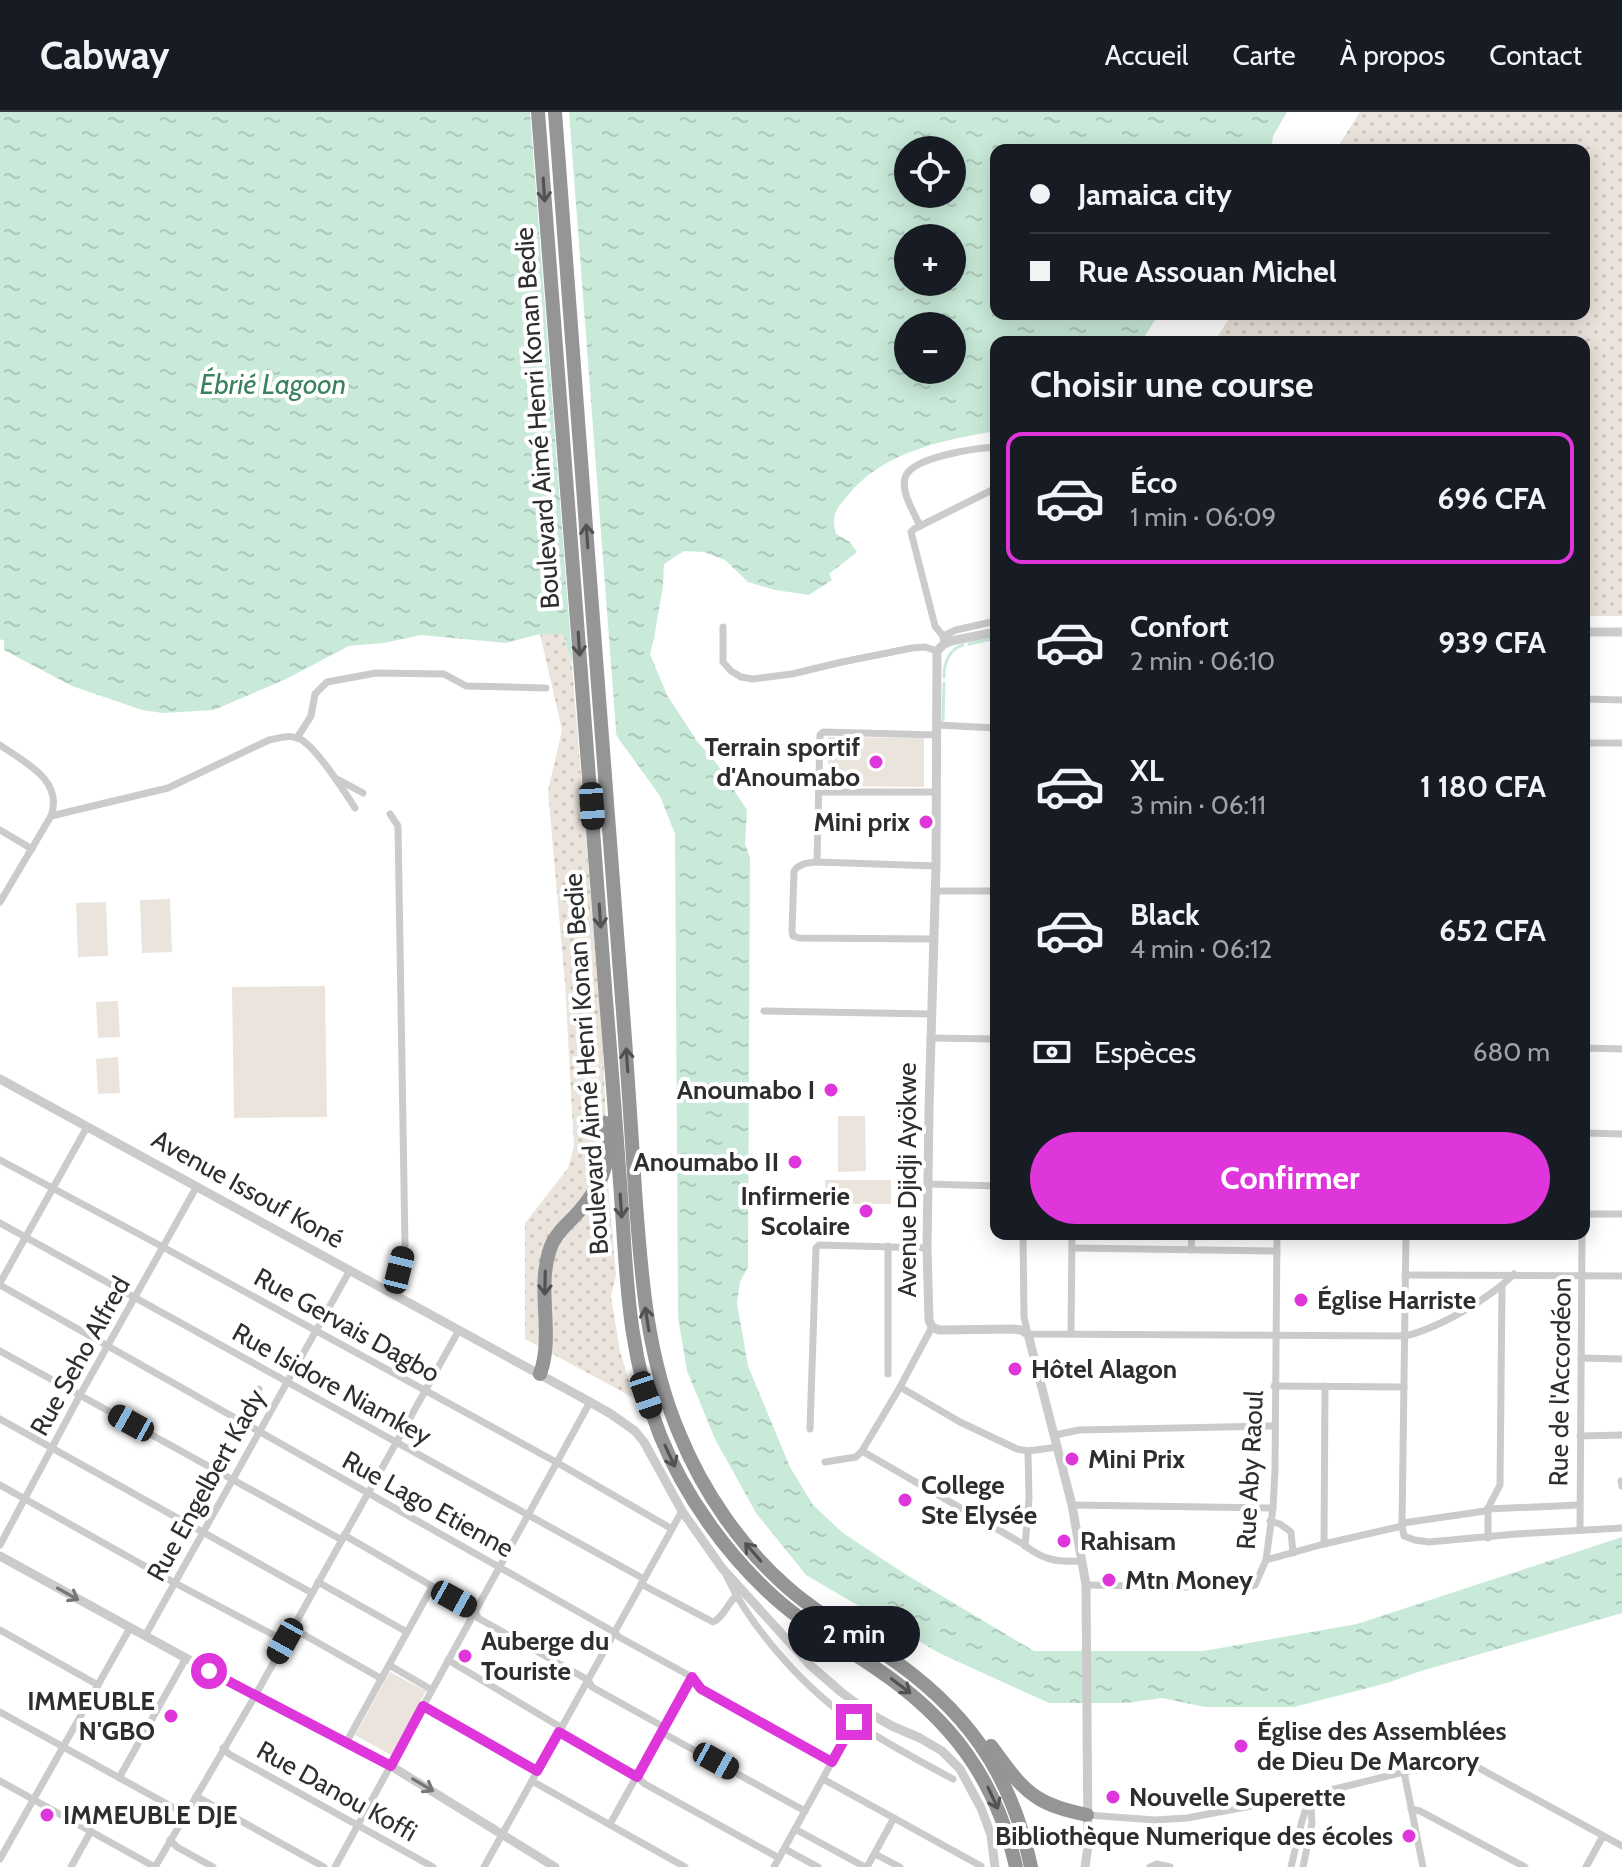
<!DOCTYPE html>
<html lang="fr">
<head>
<meta charset="utf-8">
<style>
  body { margin:0; font-family:Cabin,sans-serif; background:#242831; color:#f1f3f6; height:100vh; display:flex; flex-direction:column; font-size:30px; white-space:nowrap }
  * { box-sizing:border-box; margin:0 }
  p { font-size:26px; color:#9ea1a6 }
  .icon { flex:none; width:44px; height:44px; fill:none; stroke:currentColor; stroke-width:2; stroke-linecap:round; stroke-linejoin:round }
  .map { position:relative; flex:1; overflow:hidden }
  .side { position:absolute; left:990px; top:224px; width:600px; height:904px; display:flex; flex-direction:column; background:#171b24; border-radius:16px; box-shadow:0 4px 20px #0003 }
  .side>* { flex:none }
  .top-card { position:absolute; left:990px; top:32px; width:600px; height:176px; border-radius:16px; box-shadow:0 4px 20px #0003; display:grid; align-content:center; height:176px; padding:0 40px; background:#171b24 }
  .controls { position:absolute; left:894px; top:24px; display:grid; gap:16px }
  .controls a { display:grid; place-items:center; width:72px; height:72px; border-radius:50%; background:#171b24; box-shadow:0 4px 20px #0003; font-size:40px }
  .end { position:absolute; width:36px; height:36px; margin:-18px; border:10px solid #de36da; background:#fff; box-shadow:0 0 0 4px #fff }
  .from { border-radius:50% }
  .bubble { position:absolute; height:56px; border-radius:28px; background:#171b24; box-shadow:0 4px 20px #0003; font-size:26px; font-weight:800; line-height:56px; text-align:center }
  .car { position:absolute; width:24px; height:48px; margin:-24px -12px; border-radius:10px; box-shadow:0 0 6px 2px #0007; background:linear-gradient(#222 24%,#8ab4d8 0 40%,#222 0 76%,#8ab4d8 0 86%,#222 0) }
  .top-card b { display:flex; align-items:center; gap:28px; height:76px; font-size:30px }
  .top-card b+b { border-top:2px solid #363941 }
  .top-card i { width:20px; height:20px; background:#f1f3f6 }
  ul { padding:0; list-style:none }
  li { display:flex; align-items:center; gap:24px; height:132px; margin:0 16px 12px; padding:0 24px; border:4px solid transparent; border-radius:16px }
  li div { flex:1 }
  li b { display:block; font-size:30px }
  li em { font-style:normal; font-weight:800 }
  li.selected { border-color:#de36da }
  li>.icon { width:72px; height:72px; stroke-width:1.5 }
  h2 { padding:0 40px; font-size:36px; line-height:96px }
  .pay { display:flex; align-items:center; gap:20px; height:88px; padding:0 40px; font-size:30px }
  .pay p { margin-inline-start:auto }
  .button { display:flex; gap:16px; margin-top:auto; padding:16px 40px }
  .button a { flex:1; height:92px; border-radius:48px; background:#de36da; color:#fff; font-size:32px; font-weight:800; line-height:92px; text-align:center }
  header { display:flex; align-items:center; gap:48px; box-sizing:border-box; height:112px; padding:0 40px; background:#171b24; border-bottom:2px solid #363941 }
  header strong { font-size:38px }
  nav { display:flex; gap:44px; margin-inline-start:auto; font-size:28px }
  .map>svg:first-child { display:block }
  .grass { fill:url(#grass-dots) }
  .pitch { fill:#ebe4dc }
  .water { fill:url(#water-ripples); fill-rule:evenodd }
  .pier { fill:#fff }
  .lines { fill:none; stroke-linecap:round; stroke-linejoin:round }
  .stream { stroke:#c9ead9; stroke-width:3 }
  .minor { stroke:#cbcbcb; stroke-width:7 }
  .tertiary { stroke:#cbcbcb; stroke-width:9 }
  .motorway { stroke:#959595; stroke-width:14 }
  .oneway { stroke:#525252 }
  .oneway2 { stroke:#757575 }
  .route { stroke:#de36da; stroke-width:10 }
  .poi-dot { fill:#de36da; stroke:#fff; stroke-width:3 }
  .labels { text-anchor:middle; dominant-baseline:central; stroke-width:8; stroke-linejoin:round; paint-order:stroke }
  .street-label { font-size:26px; fill:#2e2e2e; stroke:#fff }
  .poi-label { font-size:26px; font-weight:bold; fill:#2e2e2e; stroke:#fff; text-anchor:start }
  .water-label { font-size:28px; font-style:italic; fill:#3a815d; stroke:#fff }
</style>
</head>
<body>
<header>
<strong>Cabway</strong>
<nav><a>Accueil</a><a>Carte</a><a>À propos</a><a>Contact</a></nav>
</header>
<div class="map">
<svg width="1622" height="1755" viewBox="0 0 1622 1755">
  <defs>
    <pattern id="grass-dots" width="8" height="8" patternUnits="userSpaceOnUse" patternTransform="scale(2)"><rect width="8" height="8" fill="#ebe4dc"/><path d="M2 2h.1M6 6h.1" fill="none" stroke="#cac4bd" stroke-width="1.8" stroke-linecap="round"/></pattern>
    <pattern id="water-ripples" width="26" height="14" patternUnits="userSpaceOnUse" patternTransform="scale(2)"><rect width="26" height="14" fill="#c9ead9"/><path d="M2 4q2-2 4 0t4 0M15 11q2-2 4 0t4 0" fill="none" stroke="#adc9bb"/></pattern>
  </defs>
  <rect width="100%" height="100%" fill="#fff"/>
  <!-- grass -->
  <g class="grass">
    <polygon points="1360,0 1622,0 1622,504 1584,504 1584,230 1214,230 1232,202 1584,202 1584,38 1336,38"/>
    <polygon points="540,522 563,522 572,554 603,933 608,1072 616,1163 611,1185 620,1239 634,1286 525,1227 525,1111 568,1056 574,1035 565,871 548,679 562,618"/>
  </g>
  <!-- pitch -->
  <g class="pitch">
    <polygon points="828,625 924,626 924,675 828,674"/>
    <polygon points="170,787 172,840 142,841 140,788"/>
    <polygon points="106,790 108,844 78,845 76,791"/>
    <polygon points="325,874 327,1005 234,1006 232,875"/>
    <polygon points="118,889 120,925 98,926 96,890"/>
    <polygon points="118,945 120,981 98,982 96,947"/>
    <polygon points="838,1004 865,1004 866,1059 838,1060"/>
    <rect x="825" y="1068" width="66" height="24"/>
    <polygon points="390,1560 426,1579 391,1643 355,1623"/>
  </g>
  <!-- water -->
  <path class="water" d="M0,0H1287L1273,24L1271,38H996V202H1159L1141,230H996V319C944,328 884,339 848,383C836,398 831,401 836,422L850,430L857,440L829,462L832,468L809,483L775,478L748,470L725,448L704,440L684,439L664,452L663,474L654,526L650,542L667,583L697,629L717,652L747,698L745,732L750,745L748,1155L740,1170L737,1191L748,1254L790,1355L813,1393L843,1421L902,1460L1034,1539H1203L1357,1512L1622,1425V1501L1421,1559L1387,1571L1294,1595H1205L1162,1586L1126,1591H1049L939,1541L806,1463L756,1401L715,1327L687,1259L678,1205L675,722L660,684L616,623V618L571,549L563,522H540L506,531L421,523L384,531L349,534L286,567L214,598L163,601L142,598L72,574L4,538V529L0,527ZM908,38H952V82H908ZM908,126H952V170H908ZM908,214H952V258H908Z"/>
  <!-- pier -->
  <polygon class="pier" points="530,0 569,0 617,631 613,625 612,619 573,559"/>
  <g class="lines">
    <!-- stream -->
    <g class="stream">
      <polyline points="969,532 996,526"/>
      <path d="M944,565C944,551 949,537 963,533"/>
      <polyline points="943,608 944,571"/>
    </g>
    <!-- minor -->
    <g class="minor">
      <path d="M920,414C914,400 901,381 905,366C910,345 977,336 996,335"/>
      <polyline points="723,515 723,550 731,559 741,565 753,567 792,562 842,550 912,536 925,535 937,539"/>
      <polyline points="943,524 956,518 996,509"/>
      <polyline points="944,532 943,524 935,514 911,420 914,417 996,376"/>
      <polyline points="1584,587 1622,588"/>
      <polyline points="937,613 996,616"/>
      <polyline points="297,626 311,604 315,582 327,570 376,561 444,562 466,574 546,576"/>
      <polyline points="1584,631 1622,631"/>
      <path d="M0,633C24,650 64,668 51,704L0,790"/>
      <polyline points="339,668 363,681"/>
      <polyline points="819,680 936,680"/>
      <polyline points="390,702 398,714 405,1133 393,1182"/>
      <path d="M51,704L168,676L269,628C279,626 289,622 300,627C315,634 345,680 355,696"/>
      <polyline points="0,718 32,737"/>
      <polyline points="817,750 820,623 823,620 937,623"/>
      <polyline points="935,779 996,779"/>
      <path d="M933,827L799,826L793,824L792,819L794,759C799,751 809,751 817,750L936,754"/>
      <polyline points="764,899 931,902"/>
      <polyline points="930,926 996,927"/>
      <polyline points="1584,936 1622,937"/>
      <polyline points="1584,1021 1622,1022"/>
      <polyline points="0,1048 163,1135 556,1350 672,1417"/>
      <polyline points="928,1072 996,1074"/>
      <polyline points="1584,1102 1622,1102"/>
      <polyline points="0,1111 644,1467"/>
      <path d="M1023,1122L1024,1205L1028,1222L1405,1224C1439,1216 1489,1187 1514,1162"/>
      <polyline points="1406,1122 1402,1414 1404,1424 1415,1428 1429,1430 1516,1422 1622,1416"/>
      <polyline points="888,1134 888,1262"/>
      <polyline points="1073,1136 1277,1139"/>
      <polyline points="1191,1138 1192,1122"/>
      <polyline points="1405,1163 1622,1164"/>
      <polyline points="0,1171 87,1015"/>
      <polyline points="0,1173 614,1520 619,1525 692,1565 701,1577 832,1650"/>
      <polyline points="1071,1222 1072,1122"/>
      <polyline points="0,1239 342,1428"/>
      <polyline points="1581,1246 1622,1247"/>
      <polyline points="1274,1274 1404,1275"/>
      <polyline points="900,1275 960,1310 1017,1337 1028,1339 1058,1335"/>
      <polyline points="0,1307 312,1481"/>
      <polyline points="242,1309 259,1277"/>
      <polyline points="810,1317 816,1136 819,1133 927,1136"/>
      <polyline points="1055,1323 1079,1318 1275,1314"/>
      <polyline points="1580,1324 1622,1323"/>
      <path d="M862,1339L1023,1432C1044,1449 1057,1450 1082,1449"/>
      <polyline points="825,1350 856,1345 862,1339 900,1275 932,1215"/>
      <polyline points="1621,1369 1622,1374"/>
      <polyline points="0,1373 175,1471 285,1529"/>
      <polyline points="1072,1393 1273,1396"/>
      <polyline points="1270,1409 1280,1412 1291,1420 1293,1441"/>
      <polyline points="1403,1411 1485,1399 1488,1397 1579,1393"/>
      <polyline points="1580,1418 1582,1122"/>
      <polyline points="344,1423 475,1499 478,1506 588,1568 592,1575 664,1615"/>
      <polyline points="1488,1426 1488,1396 1500,1373 1502,1175"/>
      <polyline points="1324,1432 1325,1274"/>
      <polyline points="0,1433 80,1283 197,1074"/>
      <polyline points="1025,1434 1029,1387 1028,1339"/>
      <polyline points="1266,1448 1324,1432 1402,1414"/>
      <path d="M727,1465C752,1518 808,1580 857,1612C888,1632 921,1650 953,1667"/>
      <polyline points="318,1470 407,1520"/>
      <path d="M641,1472L713,1510C723,1506 728,1491 736,1484"/>
      <polyline points="1086,1473 1240,1476 1255,1473 1266,1448 1273,1396 1275,1358 1277,1122"/>
      <polyline points="292,1516 382,1567"/>
      <polyline points="0,1518 98,1573"/>
      <polyline points="145,1524 350,1158"/>
      <polyline points="448,1548 562,1616"/>
      <polyline points="389,1553 432,1578"/>
      <polyline points="423,1594 537,1659"/>
      <polyline points="0,1600 185,1702"/>
      <polyline points="559,1620 637,1665 645,1672 779,1746"/>
      <polyline points="661,1620 805,1699"/>
      <polyline points="346,1631 432,1475"/>
      <polyline points="223,1636 229,1642 433,1755"/>
      <polyline points="1404,1660 1423,1755"/>
      <polyline points="119,1666 186,1546"/>
      <polyline points="823,1667 981,1754"/>
      <polyline points="0,1669 155,1755"/>
      <polyline points="532,1669 685,1755"/>
      <polyline points="196,1684 324,1755"/>
      <polyline points="1411,1697 1420,1699 1525,1755"/>
      <polyline points="1087,1703 1155,1708 1187,1706 1310,1683 1404,1660 1466,1649 1622,1734"/>
      <polyline points="610,1712 692,1565"/>
      <polyline points="795,1717 865,1755"/>
      <polyline points="170,1728 177,1735 213,1755"/>
      <polyline points="785,1737 818,1755"/>
      <polyline points="875,1742 900,1755"/>
      <polyline points="0,1747 130,1516"/>
      <polyline points="71,1755 91,1719"/>
      <polyline points="155,1755 255,1584 459,1218"/>
      <polyline points="335,1755 590,1290"/>
      <polyline points="484,1755 682,1399"/>
      <polyline points="774,1755 854,1610"/>
      <polyline points="867,1755 894,1706"/>
      <polyline points="1150,1755 1157,1752 1170,1755"/>
      <polyline points="1291,1755 1302,1709 1310,1683 1312,1711 1303,1755"/>
      <polyline points="1586,1755 1603,1724"/>
    </g>
    <!-- tertiary -->
    <g class="tertiary">
      <polyline points="996,520 951,529 944,532 937,539 936,754 929,997 927,1136 929,1208 932,1215 939,1218 1013,1217 1021,1218 1028,1222 1072,1393 1086,1473 1088,1734 1085,1755"/>
      <polyline points="1584,520 1622,520"/>
      <polyline points="0,967 590,1290 611,1302 635,1319 644,1330 682,1399 722,1456 810,1553 841,1580 869,1601 892,1614 920,1626 942,1639 960,1657 981,1696 991,1723 995,1755"/>
      <polyline points="0,1444 255,1584 391,1654 555,1755"/>
    </g>
    <!-- motorway -->
    <g class="motorway">
      <path d="M538,0C561,296 583,592 606,888C612,958 617,1028 622,1098C627,1177 630,1248 660,1323C684,1383 727,1443 775,1486C806,1514 843,1533 877,1557C951,1607 996,1667 1016,1755"/>
      <path d="M555,0C577,296 599,591 622,887C627,951 631,1014 635,1078C641,1161 646,1243 679,1321C703,1380 741,1435 788,1476C818,1502 851,1520 883,1541C964,1595 1011,1659 1031,1755"/>
      <path d="M540,1262C554,1224 537,1180 549,1140C553,1125 563,1116 573,1106C590,1088 606,1066 607,1042C608,1031 606,1021 606,1011"/>
      <path d="M991,1634C1005,1652 1018,1674 1038,1686C1052,1695 1070,1699 1087,1703"/>
    </g>
  </g>
  <!-- one-way arrows -->
  <defs><path id="oneway-shaft" d="M-6 0H5M1.5-3L5.5 0L1.5 3" fill="none" stroke-width="1.6" stroke-linecap="round" stroke-linejoin="round" transform="scale(2)"/></defs>
  <g class="oneway">
    <use href="#oneway-shaft" transform="translate(544 78) rotate(86)"/>
    <use href="#oneway-shaft" transform="translate(587 424) rotate(-94)"/>
    <use href="#oneway-shaft" transform="translate(579 532) rotate(86)"/>
    <use href="#oneway-shaft" transform="translate(600 804) rotate(86)"/>
    <use href="#oneway-shaft" transform="translate(627 948) rotate(-94)"/>
    <use href="#oneway-shaft" transform="translate(621 1094) rotate(86)"/>
    <use href="#oneway-shaft" transform="translate(545 1171) rotate(91)"/>
    <use href="#oneway-shaft" transform="translate(647 1207) rotate(-99)"/>
    <use href="#oneway-shaft" transform="translate(670 1344) rotate(65)"/>
    <use href="#oneway-shaft" transform="translate(753 1440) rotate(-131)"/>
    <use href="#oneway-shaft" transform="translate(901 1574) rotate(37)"/>
    <use href="#oneway-shaft" transform="translate(993 1686) rotate(65)"/>
  </g>
  <g class="oneway2">
    <use href="#oneway-shaft" transform="translate(68 1482) rotate(29)"/>
    <use href="#oneway-shaft" transform="translate(423 1673) rotate(31)"/>
  </g>
  <g class="lines">
    <!-- route -->
    <polyline class="route" points="209,1559 391,1654 423,1594 537,1659 559,1620 637,1665 692,1565 701,1577 832,1650 854,1610"/>
  </g>
  <!-- markers -->
  <g class="poi-dot">
    <circle cx="876" cy="650" r="8"/>
    <circle cx="926" cy="710" r="8"/>
    <circle cx="831" cy="978" r="8"/>
    <circle cx="795" cy="1050" r="8"/>
    <circle cx="866" cy="1099" r="8"/>
    <circle cx="1301" cy="1188" r="8"/>
    <circle cx="1015" cy="1257" r="8"/>
    <circle cx="1072" cy="1347" r="8"/>
    <circle cx="905" cy="1388" r="8"/>
    <circle cx="1064" cy="1429" r="8"/>
    <circle cx="1109" cy="1468" r="8"/>
    <circle cx="465" cy="1544" r="8"/>
    <circle cx="171" cy="1604" r="8"/>
    <circle cx="1241" cy="1634" r="8"/>
    <circle cx="1113" cy="1685" r="8"/>
    <circle cx="47" cy="1703" r="8"/>
    <circle cx="1409" cy="1724" r="8"/>
  </g>
  <g class="labels">
    <!-- street labels -->
    <g class="street-label">
      <text transform="translate(537 306) rotate(-94)">Boulevard Aimé Henri Konan Bedie</text>
      <text transform="translate(586 952) rotate(-94)">Boulevard Aimé Henri Konan Bedie</text>
      <text transform="translate(907 1068) rotate(-90)">Avenue Djidji Ayökwe</text>
      <text transform="translate(248 1077) rotate(29)">Avenue Issouf Koné</text>
      <text transform="translate(347 1213) rotate(29)">Rue Gervais Dagbo</text>
      <text transform="translate(80 1244) rotate(-61)">Rue Seho Alfred</text>
      <text transform="translate(1560 1270) rotate(-89)">Rue de l'Accordéon</text>
      <text transform="translate(332 1272) rotate(29)">Rue Isidore Niamkey</text>
      <text transform="translate(1250 1358) rotate(-87)">Rue Aby Raoul</text>
      <text transform="translate(206 1373) rotate(-61)">Rue Engelbert Kady</text>
      <text transform="translate(428 1392) rotate(29)">Rue Lago Etienne</text>
      <text transform="translate(337 1679) rotate(29)">Rue Danou Koffi</text>
    </g>
    <!-- poi labels -->
    <g class="poi-label">
      <text x="860" y="635" text-anchor="end">Terrain sportif<tspan x="860" dy="30">d'Anoumabo</tspan></text>
      <text x="910" y="710" text-anchor="end">Mini prix</text>
      <text x="815" y="978" text-anchor="end">Anoumabo I</text>
      <text x="779" y="1050" text-anchor="end">Anoumabo II</text>
      <text x="850" y="1084" text-anchor="end">Infirmerie<tspan x="850" dy="30">Scolaire</tspan></text>
      <text x="1317" y="1188">Église Harriste</text>
      <text x="1031" y="1257">Hôtel Alagon</text>
      <text x="1088" y="1347">Mini Prix</text>
      <text x="921" y="1373">College<tspan x="921" dy="30">Ste Elysée</tspan></text>
      <text x="1080" y="1429">Rahisam</text>
      <text x="1125" y="1468">Mtn Money</text>
      <text x="481" y="1529">Auberge du<tspan x="481" dy="30">Touriste</tspan></text>
      <text x="155" y="1589" text-anchor="end">IMMEUBLE<tspan x="155" dy="30">N'GBO</tspan></text>
      <text x="1257" y="1619">Église des Assemblées<tspan x="1257" dy="30">de Dieu De Marcory</tspan></text>
      <text x="1129" y="1685">Nouvelle Superette</text>
      <text x="63" y="1703">IMMEUBLE DJE</text>
      <text x="1393" y="1724" text-anchor="end">Bibliothèque Numerique des écoles</text>
    </g>
    <!-- water labels -->
    <g class="water-label">
      <text x="273" y="272">Ébrié Lagoon</text>
    </g>
  </g>
</svg>
<div class="controls">
<a><svg class="icon" aria-label="locate" viewBox="0 0 24 24"><circle cx="12" cy="12" r="6"/><path d="M12 2v4M12 18v4M2 12h4M18 12h4"/></svg></a>
<a>+</a>
<a>−</a>
</div>
<i class="end from" style="left:209px;top:1559px"></i>
<i class="end" style="left:854px;top:1610px"></i>
<div class="bubble" style="left:788px;top:1494px;width:132px">2 min</div>
<i class="car" style="left:592px;top:694px;rotate:176deg"></i>
<i class="car" style="left:399px;top:1158px;rotate:14deg"></i>
<i class="car" style="left:646px;top:1283px;rotate:161deg"></i>
<i class="car" style="left:131px;top:1311px;rotate:299deg"></i>
<i class="car" style="left:454px;top:1487px;rotate:119deg"></i>
<i class="car" style="left:285px;top:1529px;rotate:209deg"></i>
<i class="car" style="left:716px;top:1649px;rotate:119deg"></i>
<div class="top-card">
<b><i class="from"></i>Jamaica city</b>
<b><i></i>Rue Assouan Michel</b>
</div>
<section class="side">
<h2>Choisir une course</h2>
<ul>
<li class="selected"><svg class="icon" aria-label="car" viewBox="0 0 24 24"><path d="M5 17H2v-5l4-1 3-4h7l3 4 3 1v5h-3M9 17h6M6 11h13"/><circle cx="7" cy="17" r="2"/><circle cx="17" cy="17" r="2"/></svg><div><b>Éco</b><p>1 min · 06:09</p></div><em>696 CFA</em></li>
<li><svg class="icon" aria-label="car" viewBox="0 0 24 24"><path d="M5 17H2v-5l4-1 3-4h7l3 4 3 1v5h-3M9 17h6M6 11h13"/><circle cx="7" cy="17" r="2"/><circle cx="17" cy="17" r="2"/></svg><div><b>Confort</b><p>2 min · 06:10</p></div><em>939 CFA</em></li>
<li><svg class="icon" aria-label="car" viewBox="0 0 24 24"><path d="M5 17H2v-5l4-1 3-4h7l3 4 3 1v5h-3M9 17h6M6 11h13"/><circle cx="7" cy="17" r="2"/><circle cx="17" cy="17" r="2"/></svg><div><b>XL</b><p>3 min · 06:11</p></div><em>1 180 CFA</em></li>
<li><svg class="icon" aria-label="car" viewBox="0 0 24 24"><path d="M5 17H2v-5l4-1 3-4h7l3 4 3 1v5h-3M9 17h6M6 11h13"/><circle cx="7" cy="17" r="2"/><circle cx="17" cy="17" r="2"/></svg><div><b>Black</b><p>4 min · 06:12</p></div><em>652 CFA</em></li>
</ul>
<div class="pay"><svg class="icon" aria-label="cash" viewBox="0 0 24 24"><path d="M3 7h18v10H3z"/><circle cx="12" cy="12" r="2"/></svg>Espèces<p>680 m</p></div>
<div class="button"><a>Confirmer</a></div>
</section>
</div>
</body>
</html>
